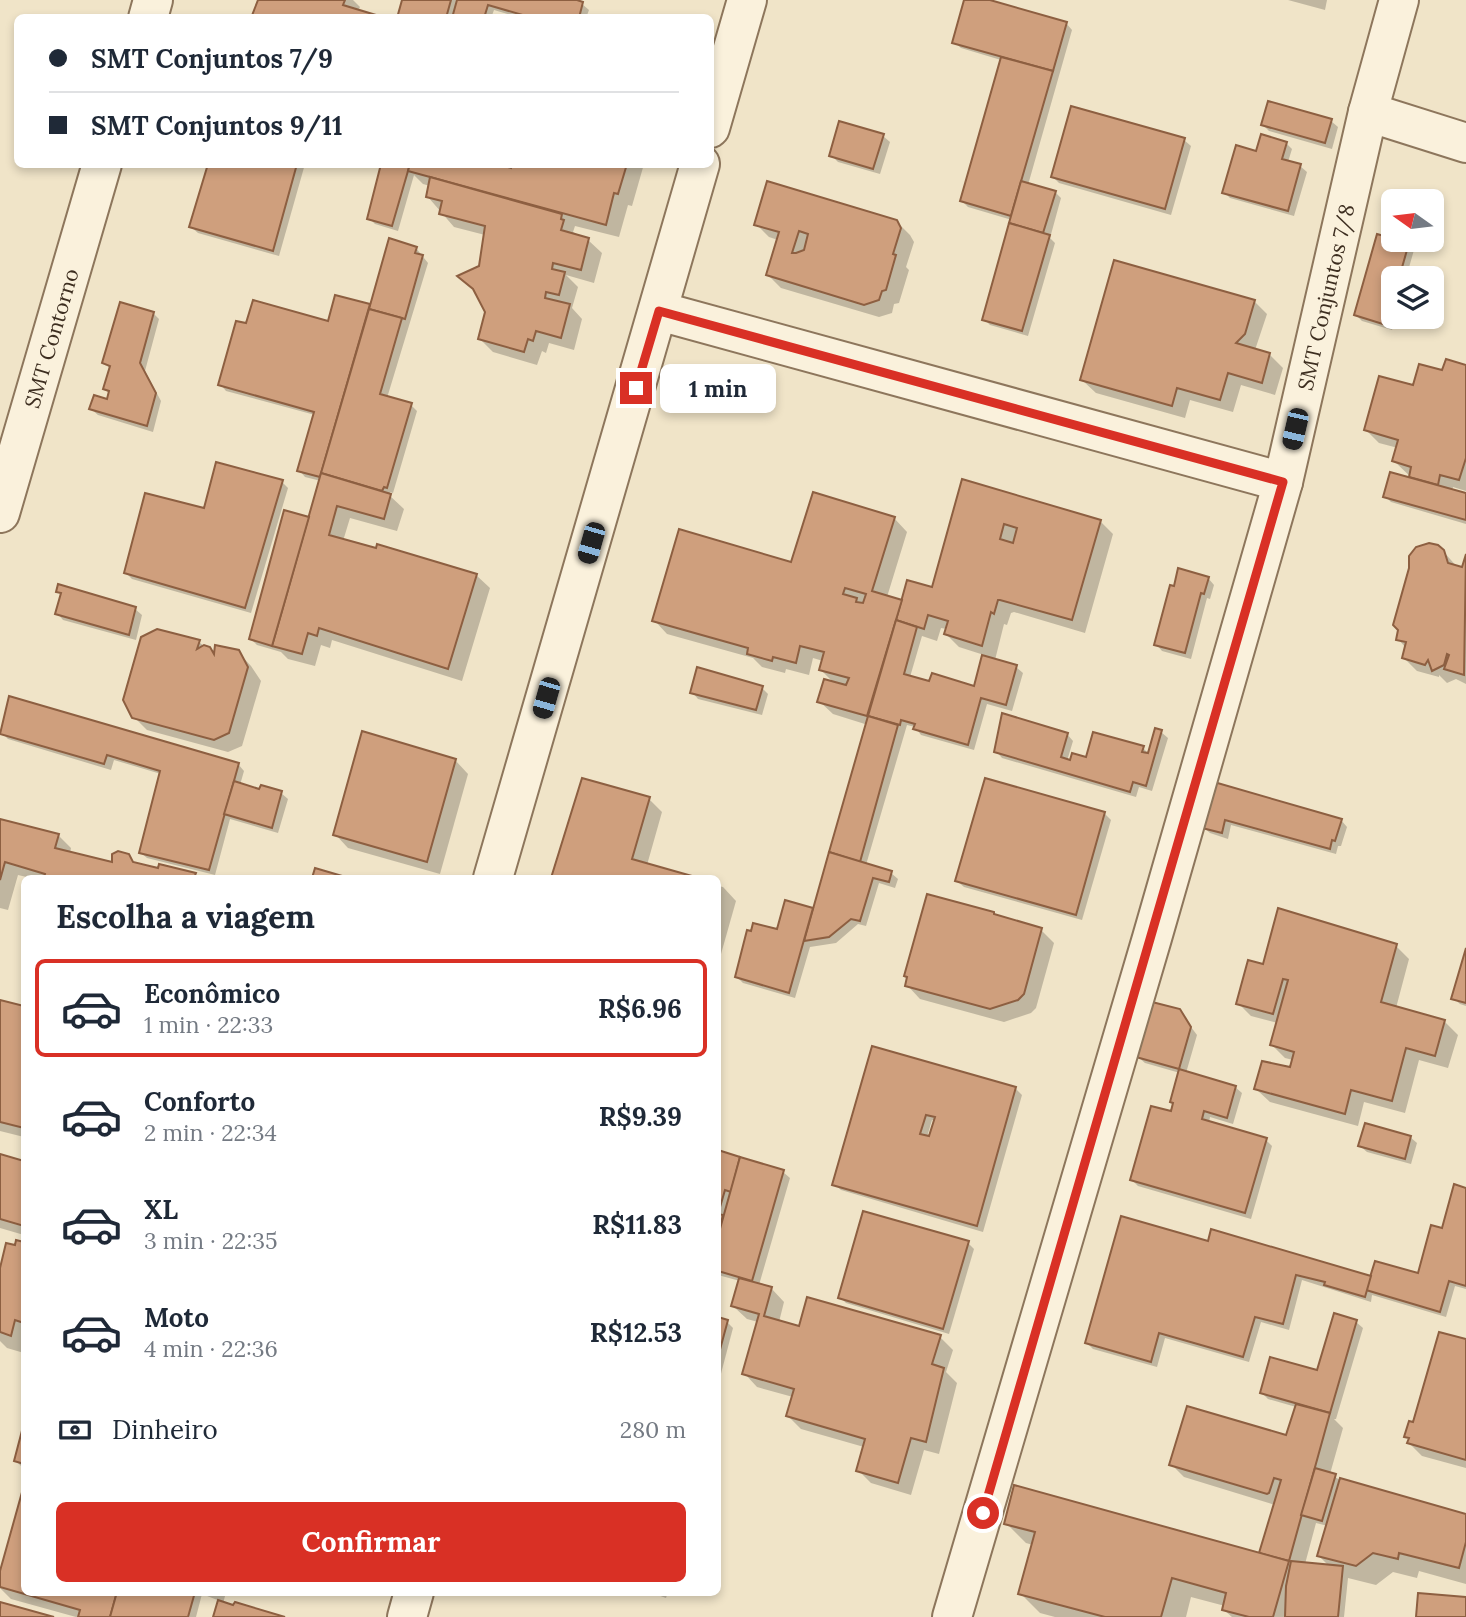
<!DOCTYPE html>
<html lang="pt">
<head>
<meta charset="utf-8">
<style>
  body { margin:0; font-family:Lora,serif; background:#f2f2f3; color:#1f2937; height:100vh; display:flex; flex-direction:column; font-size:26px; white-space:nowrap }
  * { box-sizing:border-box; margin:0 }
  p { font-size:23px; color:#747a83 }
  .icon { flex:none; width:38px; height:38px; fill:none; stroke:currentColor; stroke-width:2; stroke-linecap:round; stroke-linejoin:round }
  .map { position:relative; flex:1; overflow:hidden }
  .sheet { position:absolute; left:21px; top:875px; width:700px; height:721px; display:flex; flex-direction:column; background:#fff; border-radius:10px; box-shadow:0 4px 10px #0003 }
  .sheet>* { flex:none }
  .guide { position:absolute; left:14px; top:14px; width:700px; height:154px; border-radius:10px; box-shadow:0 4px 10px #0003; display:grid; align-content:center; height:154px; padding:0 35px; background:#fff }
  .needle { width:46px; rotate:284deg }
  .tools { position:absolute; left:1381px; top:189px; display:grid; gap:14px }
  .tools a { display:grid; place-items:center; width:63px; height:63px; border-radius:10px; background:#fff; box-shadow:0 4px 10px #0003; font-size:35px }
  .end { position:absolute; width:32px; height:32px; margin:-16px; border:9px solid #d93025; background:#fff; box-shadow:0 0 0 4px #fff }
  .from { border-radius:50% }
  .bubble { position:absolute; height:49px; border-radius:10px; background:#fff; box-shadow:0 4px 10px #0003; font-size:23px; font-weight:700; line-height:49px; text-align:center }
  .car { position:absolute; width:21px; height:42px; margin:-21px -10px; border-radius:9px; box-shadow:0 0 5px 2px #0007; background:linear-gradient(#222 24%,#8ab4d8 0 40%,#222 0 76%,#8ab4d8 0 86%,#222 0) }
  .guide b { display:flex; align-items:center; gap:24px; height:66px; font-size:26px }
  .guide b+b { border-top:2px solid #e0e1e3 }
  .guide i { width:18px; height:18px; background:#1f2937 }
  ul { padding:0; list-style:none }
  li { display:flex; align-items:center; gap:21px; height:98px; margin:0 14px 10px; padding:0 21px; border:4px solid transparent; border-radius:10px }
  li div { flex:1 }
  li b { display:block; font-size:26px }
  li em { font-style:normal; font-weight:700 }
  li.current { border-color:#d93025 }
  li>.icon { width:63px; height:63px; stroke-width:1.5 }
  h2 { padding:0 35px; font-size:32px; line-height:84px }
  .pay { display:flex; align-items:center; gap:18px; height:77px; padding:0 35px; font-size:26px }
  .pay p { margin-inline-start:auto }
  .primary-button { display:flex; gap:14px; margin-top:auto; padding:14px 35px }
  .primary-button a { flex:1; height:80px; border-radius:10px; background:#d93025; color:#fff; font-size:28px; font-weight:700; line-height:80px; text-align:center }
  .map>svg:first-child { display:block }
  .shadow { fill:#0003; fill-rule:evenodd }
  .building { fill:#cf9f7d; stroke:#8d5f41; stroke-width:2; fill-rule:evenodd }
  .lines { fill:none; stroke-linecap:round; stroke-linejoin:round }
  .minor-casing { stroke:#8d765c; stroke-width:42 }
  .minor { stroke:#faf1dc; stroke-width:38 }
  .route { stroke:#d93025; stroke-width:9 }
  .labels { text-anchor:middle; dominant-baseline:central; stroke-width:7; stroke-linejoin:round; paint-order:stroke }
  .street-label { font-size:21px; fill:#3d2e20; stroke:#f7eed8 }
</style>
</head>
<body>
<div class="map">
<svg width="1466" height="1617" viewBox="0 0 1466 1617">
  <rect width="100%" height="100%" fill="#f0e4c8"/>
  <!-- shadow -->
  <g class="shadow">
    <polygon points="259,0 353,0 360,7 358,11"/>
    <polygon points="404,0 569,0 582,4 589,10 586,18 521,18 494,10 491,18 399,18"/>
    <polygon points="966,0 984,0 1066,23 1072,30 1028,185 1055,192 1061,198 1050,238 1055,243 1028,336 990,325 984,319 1012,220 968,207 962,201 1001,60 961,48 954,42"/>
    <polygon points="1288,0 1327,0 1325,10"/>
    <polygon points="1331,121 1338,127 1332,149 1269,131 1263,125"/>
    <polygon points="883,136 890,142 880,174 838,162 831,155"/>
    <polygon points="1184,140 1191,146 1171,215 1059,183 1053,177"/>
    <polygon points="1286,143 1292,149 1288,162 1300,166 1307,172 1294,216 1230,198 1224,192 1257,153"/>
    <polygon points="209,164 305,164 279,256 198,233 191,227"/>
    <polygon points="383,164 493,164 513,170 514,164 644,164 632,206 628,205 619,237 575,226 573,232 588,240 602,253 594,283 566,275 578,287 572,308 582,319 574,350 549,343 546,353 542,351 537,365 493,352 480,339 487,312 480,267 485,235 454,227 428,197 430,186 423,184 414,175 398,231 375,224 369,218"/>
    <polygon points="896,221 910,235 914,242 906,267 909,270 899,303 894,304 892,313 879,317 781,288 768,275 778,240 769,237 756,224"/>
    <polygon points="1408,244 1414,250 1406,278 1393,278 1393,317 1396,317 1392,330 1362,321 1356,315"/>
    <polygon points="416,248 428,263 387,398 411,405 417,411 393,493 390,492 389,495 404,509 397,531 350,518 343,541 476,575 490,588 462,681 332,640 330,648 321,645 315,666 288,659 281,652 257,645 251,639 310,519 321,481 305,477 299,470 315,415 226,391 220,384 247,325 329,323 336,297 371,306"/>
    <polygon points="1254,301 1267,314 1255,350 1269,354 1283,368 1275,395 1241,385 1233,412 1190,400 1185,418 1096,393 1082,380"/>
    <polygon points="153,313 159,319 145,371 161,401 153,432 98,415 91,409 108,402 110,394 105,389 111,369 104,363"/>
    <polygon points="1466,366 1466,491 1453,487 1452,491 1466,495 1466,524 1391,502 1385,496 1415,481 1394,461 1398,448 1379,443 1366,430 1415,387 1444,372"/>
    <path d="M964,481L1100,521L1113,534L1085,633L1014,612L1011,613L1007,625L1004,624L995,660L1016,667L1023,673L1012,711L987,704L974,750L921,735L915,727L907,725L866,865L891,873L898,879L895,888L879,883L866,926L858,924L836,943L810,947L795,998L743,983L737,977L778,931L786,902L814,910L868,725L833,714L819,701L835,684L821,670L823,661L813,658L809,675L786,669L785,673L762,667L753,658L667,634L654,620L793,565L894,518L907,532L887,597L903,602L933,589ZM941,628L947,629L946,634L959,647L984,655L976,688L930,683L910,677L922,636L937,641Z"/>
    <polygon points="282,482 288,488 251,613 132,579 126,573"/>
    <polygon points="1443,551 1458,568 1463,569 1466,558 1466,684 1456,679 1447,683 1439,675 1439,677 1417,671 1404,658 1406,648 1398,639"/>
    <polygon points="1208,578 1214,585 1210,599 1207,598 1191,659 1162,651 1156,644"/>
    <polygon points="58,592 135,609 142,615 136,640 63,620 57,613 62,596"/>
    <polygon points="199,642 215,655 238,652 251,666 261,681 242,746 228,752 147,730 134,717"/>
    <polygon points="762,688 768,694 762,715 698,699 692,692"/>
    <polygon points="1161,732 1168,738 1152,791 1139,787 1136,797 1002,758 996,751 1067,734 1073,741 1067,761 1143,748 1149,754"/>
    <polygon points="2,733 238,764 244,771 240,785 260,791 281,793 288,799 278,833 230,819 215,875 147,858 140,852 161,774 114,760 111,770 8,739"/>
    <polygon points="455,760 468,774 440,874 348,848 335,834"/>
    <polygon points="986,780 1105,814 1111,820 1082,920 964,887 957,881"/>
    <polygon points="1216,784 1341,820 1347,827 1341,846 1338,846 1336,854 1231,825 1228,839 1210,833 1203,827"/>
    <polygon points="649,799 662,812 647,865 692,878 553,878 558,860"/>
    <polygon points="0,821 58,835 71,848 70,853 113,864 128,855 137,865 195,874 199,878 31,878 18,875 8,910 0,908"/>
    <polygon points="718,886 723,887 736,901 721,954 718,953"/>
    <polygon points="997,917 1041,930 1054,943 1036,1008 1031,1013 1004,1022 920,999 907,985"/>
    <polygon points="1396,946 1409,959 1396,1008 1444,1021 1458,1035 1448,1068 1419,1060 1405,1113 1364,1102 1358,1126 1270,1102 1256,1089 1291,1069 1293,1060 1285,1058 1272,1045 1278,1023 1251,1016 1238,1003 1264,967"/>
    <polygon points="1466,953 1466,1006 1460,1004 1453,998"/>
    <polygon points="0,1002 24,1008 24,1137 0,1131"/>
    <polygon points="1179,1011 1197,1035 1186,1073 1235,1087 1242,1093 1233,1124 1210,1117 1209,1123 1266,1140 1272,1146 1251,1219 1138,1186 1132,1180 1172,1113 1180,1073 1145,1063 1138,1057"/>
    <path d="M873,1048L1016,1089L1022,1095L983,1232L841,1190L834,1184ZM932,1120L935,1121L930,1138L927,1137Z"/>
    <polygon points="1410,1137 1417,1143 1411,1164 1367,1152 1360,1146"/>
    <polygon points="718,1152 783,1172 790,1178 759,1285 771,1288 784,1302 779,1322 801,1328 940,1337 953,1350 946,1372 957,1383 939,1454 924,1450 911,1495 871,1483 858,1470 864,1447 801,1429 788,1416 793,1397 757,1387 744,1373 758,1322 747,1319 733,1306 740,1281 718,1275"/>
    <polygon points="0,1156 24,1163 24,1235 0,1228"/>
    <polygon points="1466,1190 1466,1289 1455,1286 1446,1317 1372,1295 1371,1302 1302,1280 1289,1330 1261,1322 1249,1362 1165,1338 1157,1367 1093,1349 1087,1343 1209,1244 1372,1278 1419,1275"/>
    <polygon points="18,1242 24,1244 24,1353 7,1348 0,1341 0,1275"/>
    <polygon points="968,1243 974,1249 949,1334 846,1303 840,1297"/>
    <polygon points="718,1319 727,1322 733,1328 718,1385"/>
    <path d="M1356,1322L1363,1328L1336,1419H1334L1343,1428L1330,1474L1340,1480L1466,1516V1584L1419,1571L1417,1578L1393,1572L1376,1585L1348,1578L1344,1617H1232L1224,1610L1225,1606L1191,1597L1186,1617H1055L1040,1613L1020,1593L1033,1545L1026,1543L1006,1523L1260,1555L1275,1505L1184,1477L1171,1464L1287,1438L1296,1407L1268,1399L1262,1393L1318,1373ZM1316,1523L1328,1526L1319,1556L1330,1567L1305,1564Z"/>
    <polygon points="1466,1341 1466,1468 1422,1456 1409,1443 1410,1440 1406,1436"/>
    <polygon points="24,1429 24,1469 16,1461"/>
    <polygon points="24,1492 24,1592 226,1592 223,1604 279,1617 215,1617 220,1601 202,1594 196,1617 76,1617 11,1599 0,1588 0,1578"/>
    <polygon points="649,1592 668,1592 666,1598"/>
  </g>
  <!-- building -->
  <g class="building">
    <polygon points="258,0 345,0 343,5 386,18 251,18"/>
    <polygon points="402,0 451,0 446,18 397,18"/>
    <polygon points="457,0 577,0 583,2 579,18 533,18 488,5 484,18 452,18"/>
    <polygon points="964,0 990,0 1067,22 1053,71 952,43"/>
    <polygon points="1001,57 1053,71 1011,216 960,201"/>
    <polygon points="1268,101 1332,119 1325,143 1261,125"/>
    <polygon points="1071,106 1185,138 1165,209 1051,177"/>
    <polygon points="839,121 884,134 873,169 829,156"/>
    <polygon points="1261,134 1287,142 1282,159 1301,164 1288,211 1222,193 1236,145 1256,151"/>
    <polygon points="208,164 297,164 273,251 189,227"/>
    <polygon points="381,164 410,164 392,226 367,219"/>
    <polygon points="410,164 499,164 511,168 512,164 627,164 618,194 614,193 606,225 408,171"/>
    <polygon points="430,177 562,214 561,219 564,220 561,230 589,238 581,270 553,263 552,269 565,272 559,295 546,292 545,298 570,304 561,338 536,331 533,341 528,339 524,352 478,339 485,312 473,289 457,276 479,266 485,226 439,214 442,201 426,197"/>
    <path d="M767,181L897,220L901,228L893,254L896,255L886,290L882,291L879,300L864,305L766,275L779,232L754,225ZM799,231L808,234L804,250L796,253H792Z"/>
    <polygon points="1021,181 1056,191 1043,233 1009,223"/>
    <polygon points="1009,223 1050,235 1022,331 982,320"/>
    <polygon points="1377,234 1409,243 1399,278 1393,278 1393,300 1386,325 1354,315"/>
    <polygon points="389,238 417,247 415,253 423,255 405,319 369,309"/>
    <polygon points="1114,260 1255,300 1245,334 1236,343 1270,353 1262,383 1228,373 1220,400 1177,388 1172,406 1080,380"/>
    <polygon points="335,295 370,304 320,477 297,471 314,412 218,385 236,321 246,323 253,300 328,321"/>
    <polygon points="120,302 154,312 140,363 156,393 147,426 89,409 94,395 107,399 109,391 103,389 110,366 102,363"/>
    <polygon points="369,309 402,318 380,394 412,403 387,488 384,487 382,491 321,473"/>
    <polygon points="1446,359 1466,365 1466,458 1459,480 1440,475 1438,485 1409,477 1411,467 1392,461 1398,440 1364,430 1379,376 1413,385 1419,364 1442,370"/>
    <polygon points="216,462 283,480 245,608 124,573 145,493 204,508"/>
    <polygon points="1390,472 1466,493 1466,520 1383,497"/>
    <polygon points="321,473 391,494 384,519 337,506 329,535 376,548 377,544 477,574 448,669 319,628 317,636 308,633 302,654 272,646"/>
    <path d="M962,479L1101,520L1072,620L1000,600H998L994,614L991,612L982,646L944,634L948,621L928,615L924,629L896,620L907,580L932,587ZM1004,524L1017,528L1013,543L1000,539Z"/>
    <path d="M813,492L895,517L872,591L902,600L867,716L817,702L824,679L846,685L849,678L819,670L824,652L800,646L796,663L773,657L772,661L747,654L748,648L652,621L679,529L791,562ZM845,588L866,594L863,603L856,602L857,598L843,594Z"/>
    <polygon points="284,510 309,517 272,646 249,639"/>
    <polygon points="1429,543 1438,545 1444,550 1448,563 1462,567 1466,554 1464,675 1444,669 1449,655 1447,654 1444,665 1432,671 1428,660 1425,665 1402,658 1406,642 1396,640 1398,630 1393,625 1409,568 1409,556 1416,547"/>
    <polygon points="1178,568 1209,577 1204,594 1201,593 1185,653 1154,645 1170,585 1174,586"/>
    <polygon points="58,584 136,607 129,635 55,614 61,593 56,592"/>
    <polygon points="896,620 917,627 904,674 929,681 932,673 974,686 982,655 1017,665 1006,705 981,698 968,745 913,729 915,724 901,720 900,725 868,716"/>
    <polygon points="157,629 200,640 197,649 204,645 210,647 214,654 215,645 239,650 248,667 229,733 214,740 132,718 123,700 141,637"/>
    <polygon points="697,667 763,686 756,710 690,693"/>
    <polygon points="9,696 239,763 209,870 139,853 160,771 107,755 104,764 0,734"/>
    <polygon points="1002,713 1068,733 1061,757 1070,760 1072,753 1086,757 1093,732 1144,746 1142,752 1148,753 1155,728 1162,730 1146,786 1133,782 1130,792 994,752"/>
    <polygon points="868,716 898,725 860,862 829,852"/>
    <polygon points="362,731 456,759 427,862 333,835"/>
    <polygon points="582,778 650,797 632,859 699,878 551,878"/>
    <polygon points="985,778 1105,812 1076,915 955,881"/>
    <polygon points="234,781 259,789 261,785 282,791 272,828 224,814"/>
    <polygon points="1214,782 1342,819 1335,841 1332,840 1330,849 1225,820 1222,833 1202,828"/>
    <polygon points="0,819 59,834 55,848 112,862 112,854 118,851 129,854 133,862 158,868 159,864 196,873 194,878 44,878 45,874 5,862 0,880"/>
    <polygon points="829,852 892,871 889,882 873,878 860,921 851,919 829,937 804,941"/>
    <polygon points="315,868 349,878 312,878"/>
    <polygon points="927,894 994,912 994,914 1042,928 1024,994 1018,1000 990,1009 905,986 907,977 904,976"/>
    <polygon points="785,900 813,908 789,993 735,977 747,930 751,931 753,923 777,929"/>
    <polygon points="1278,908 1397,944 1381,1002 1445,1020 1435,1056 1406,1048 1392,1101 1351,1090 1345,1114 1254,1089 1262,1061 1290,1067 1294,1052 1270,1045 1288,980 1283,979 1273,1014 1236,1004 1248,960 1263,964"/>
    <polygon points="1466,948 1466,1003 1451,999"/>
    <polygon points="0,1000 24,1006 24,1128 0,1122"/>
    <polygon points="1152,1002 1180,1009 1191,1027 1179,1069 1136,1057"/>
    <path d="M872,1046L1016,1087L977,1226L832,1185ZM926,1115L935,1117L929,1136L920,1134Z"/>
    <polygon points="1179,1069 1236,1086 1227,1118 1204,1111 1202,1119 1267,1138 1245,1213 1130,1180 1151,1106 1171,1111 1173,1103 1170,1102"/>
    <polygon points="1365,1123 1411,1136 1405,1159 1358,1146"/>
    <polygon points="718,1150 740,1157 731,1192 725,1190 718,1214 723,1215 718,1236"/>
    <polygon points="0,1154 24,1161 24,1226 0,1219"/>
    <polygon points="740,1157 784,1170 752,1281 718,1271 718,1236"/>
    <polygon points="1454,1184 1466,1188 1466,1286 1449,1281 1440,1312 1366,1290 1375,1261 1418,1273 1431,1225 1442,1228"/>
    <polygon points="863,1211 969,1241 943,1329 838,1298"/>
    <polygon points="1121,1216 1208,1241 1211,1229 1371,1276 1365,1297 1324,1285 1325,1282 1296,1275 1283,1324 1255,1317 1243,1357 1159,1333 1151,1362 1085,1343"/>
    <polygon points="16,1240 24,1242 24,1323 15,1320 11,1336 0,1332 0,1268 6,1243 15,1245"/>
    <polygon points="739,1278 772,1287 764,1316 799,1326 807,1297 941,1335 932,1364 944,1368 926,1442 911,1438 898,1483 856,1471 865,1439 786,1416 794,1389 742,1374 759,1314 731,1306"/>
    <polygon points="1334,1313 1357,1320 1330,1413 1260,1393 1270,1357 1317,1370"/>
    <polygon points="718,1317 728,1320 718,1357"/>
    <polygon points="1439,1332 1466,1339 1466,1460 1407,1443 1409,1438 1404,1437 1409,1421 1413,1422"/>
    <polygon points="1296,1404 1330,1413 1289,1561 1259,1553 1281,1480 1274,1478 1269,1493 1267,1494 1169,1465 1187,1406 1286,1435"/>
    <polygon points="24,1423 24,1464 14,1461"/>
    <polygon points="1315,1468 1336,1474 1322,1521 1301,1515"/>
    <polygon points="1340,1478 1466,1514 1466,1542 1459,1568 1399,1553 1398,1559 1373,1553 1356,1566 1317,1556"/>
    <polygon points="24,1485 24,1592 117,1592 110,1617 78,1617 80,1610 0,1587 0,1571"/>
    <polygon points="1014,1485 1289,1561 1273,1617 1249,1617 1222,1610 1226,1593 1172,1578 1161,1617 1105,1617 1018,1594 1035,1532 1004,1524"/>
    <polygon points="1291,1561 1343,1566 1338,1617 1285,1617 1286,1586"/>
    <polygon points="117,1592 195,1592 188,1617 110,1617"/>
    <polygon points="1418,1593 1466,1597 1466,1617 1416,1617"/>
    <polygon points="218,1600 233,1605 235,1602 285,1617 213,1617"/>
    <polygon points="0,1602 54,1617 0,1617"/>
  </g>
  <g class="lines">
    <defs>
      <g id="minor">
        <polyline points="148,18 153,0"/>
        <polyline points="1368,112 1466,143"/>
        <polyline points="710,128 747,0"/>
        <polyline points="659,311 1283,482"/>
        <path id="s1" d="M0,513L102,164"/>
        <polyline points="493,878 700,164"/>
        <polyline points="407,1617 414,1592"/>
        <path id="s2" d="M952,1617L1152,938L1283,482L1368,112L1399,0"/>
      </g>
    </defs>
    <!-- minor casing -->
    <use href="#minor" class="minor-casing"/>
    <!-- minor -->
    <use href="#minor" class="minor"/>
  </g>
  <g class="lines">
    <!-- route -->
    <polyline class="route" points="636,388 659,311 1283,482 983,1513"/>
  </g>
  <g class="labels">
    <!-- street labels -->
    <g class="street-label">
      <text stroke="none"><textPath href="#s2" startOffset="1372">SMT Conjuntos 7/8</textPath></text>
      <text stroke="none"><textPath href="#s1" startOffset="182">SMT Contorno</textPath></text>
    </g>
  </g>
</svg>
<div class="tools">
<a><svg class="needle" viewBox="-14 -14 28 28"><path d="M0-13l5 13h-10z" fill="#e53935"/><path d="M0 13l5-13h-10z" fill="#747a83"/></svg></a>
<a><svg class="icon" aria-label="layers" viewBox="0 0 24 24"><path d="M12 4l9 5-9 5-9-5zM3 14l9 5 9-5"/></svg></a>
</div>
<i class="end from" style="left:983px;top:1513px"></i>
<i class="end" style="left:636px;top:388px"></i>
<div class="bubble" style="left:660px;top:364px;width:116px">1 min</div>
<i class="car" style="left:1295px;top:429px;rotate:193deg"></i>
<i class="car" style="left:591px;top:543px;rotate:196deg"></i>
<i class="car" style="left:546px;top:698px;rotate:196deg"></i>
<div class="guide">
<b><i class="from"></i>SMT Conjuntos 7/9</b>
<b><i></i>SMT Conjuntos 9/11</b>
</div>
<section class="sheet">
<h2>Escolha a viagem</h2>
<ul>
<li class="current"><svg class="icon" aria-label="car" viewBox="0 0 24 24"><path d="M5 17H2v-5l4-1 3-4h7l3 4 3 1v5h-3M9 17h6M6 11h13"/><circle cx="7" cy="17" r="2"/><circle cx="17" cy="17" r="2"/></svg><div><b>Econômico</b><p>1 min · 22:33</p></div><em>R$6.96</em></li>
<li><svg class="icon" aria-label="car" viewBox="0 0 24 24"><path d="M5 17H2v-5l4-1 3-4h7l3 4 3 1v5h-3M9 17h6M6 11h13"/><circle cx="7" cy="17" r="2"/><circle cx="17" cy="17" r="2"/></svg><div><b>Conforto</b><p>2 min · 22:34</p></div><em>R$9.39</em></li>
<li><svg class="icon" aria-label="car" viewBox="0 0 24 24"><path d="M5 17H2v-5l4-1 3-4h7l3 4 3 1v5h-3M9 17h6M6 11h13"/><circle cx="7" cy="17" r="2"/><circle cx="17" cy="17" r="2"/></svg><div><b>XL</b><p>3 min · 22:35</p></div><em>R$11.83</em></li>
<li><svg class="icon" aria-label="car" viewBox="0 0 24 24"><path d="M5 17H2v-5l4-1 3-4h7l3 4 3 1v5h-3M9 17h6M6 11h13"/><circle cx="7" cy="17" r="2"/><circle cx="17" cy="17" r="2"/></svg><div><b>Moto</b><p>4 min · 22:36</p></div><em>R$12.53</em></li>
</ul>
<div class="pay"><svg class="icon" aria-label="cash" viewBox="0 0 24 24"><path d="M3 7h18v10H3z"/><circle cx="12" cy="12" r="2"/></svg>Dinheiro<p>280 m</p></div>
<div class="primary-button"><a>Confirmar</a></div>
</section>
</div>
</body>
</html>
